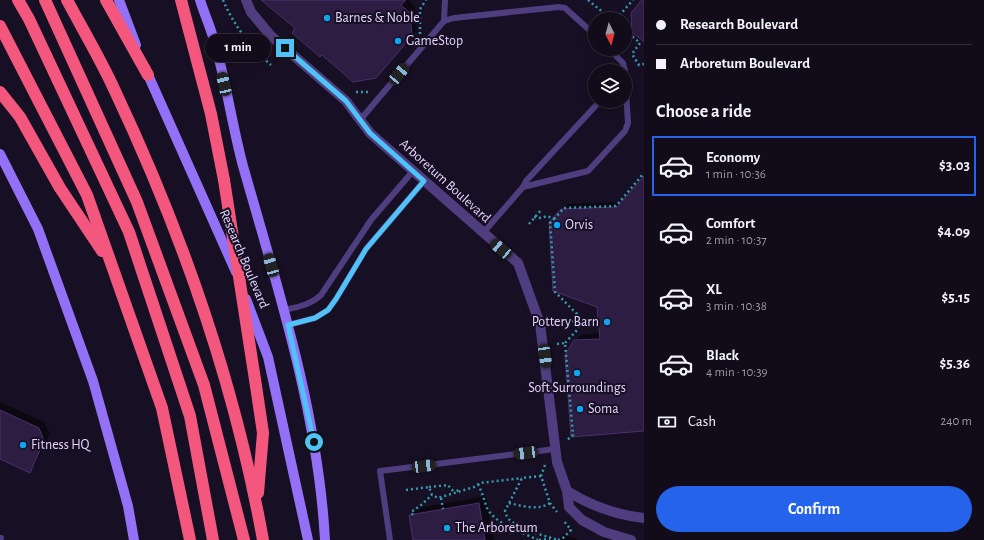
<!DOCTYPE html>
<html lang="en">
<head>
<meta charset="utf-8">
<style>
  body { margin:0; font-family:"Alegreya Sans",sans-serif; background:#1e1927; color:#f1f3f6; height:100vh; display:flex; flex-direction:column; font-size:15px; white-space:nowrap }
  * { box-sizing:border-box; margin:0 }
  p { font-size:13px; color:#9c9ba2 }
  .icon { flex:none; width:22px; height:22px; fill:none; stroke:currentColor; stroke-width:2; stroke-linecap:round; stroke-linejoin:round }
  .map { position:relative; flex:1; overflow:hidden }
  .sheet { display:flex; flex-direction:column; background:#110b1a; width:340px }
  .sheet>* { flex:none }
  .banner { display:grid; align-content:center; height:88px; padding:0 12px; background:#110b1a }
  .needle { width:26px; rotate:174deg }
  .controls { position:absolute; left:588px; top:12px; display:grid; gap:8px }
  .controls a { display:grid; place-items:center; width:44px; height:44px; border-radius:50%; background:#110b1a; box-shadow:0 2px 10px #0003,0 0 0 1px #302b39; font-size:20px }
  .end { position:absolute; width:18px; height:18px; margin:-9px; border:5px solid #4fc3f7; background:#111; box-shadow:0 0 0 2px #111 }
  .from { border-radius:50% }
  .bubble { position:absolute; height:28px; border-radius:14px; background:#110b1a; box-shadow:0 2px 10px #0003,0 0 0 1px #302b39; font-size:13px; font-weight:600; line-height:28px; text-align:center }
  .car { position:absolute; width:12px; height:24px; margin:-12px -6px; border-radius:5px; box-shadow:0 0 3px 1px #0007; background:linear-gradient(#222 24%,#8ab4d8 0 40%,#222 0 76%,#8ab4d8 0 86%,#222 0) }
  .banner b { display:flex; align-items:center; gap:14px; height:38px; font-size:15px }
  .banner b+b { border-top:1px solid #302b39 }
  .banner i { width:10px; height:10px; background:#f1f3f6 }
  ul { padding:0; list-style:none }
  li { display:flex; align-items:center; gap:12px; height:60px; margin:0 8px 6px; padding:0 4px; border:2px solid transparent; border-radius:0px }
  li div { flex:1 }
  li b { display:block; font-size:15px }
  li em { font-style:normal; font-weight:600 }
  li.current { border-color:#2563eb }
  li>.icon { width:36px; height:36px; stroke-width:1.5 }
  h2 { padding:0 12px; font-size:18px; line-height:48px }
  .pay { display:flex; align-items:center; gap:10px; height:44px; padding:0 12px; font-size:15px }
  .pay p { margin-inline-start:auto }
  .button { display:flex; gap:8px; margin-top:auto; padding:8px 12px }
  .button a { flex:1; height:46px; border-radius:24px; background:#2563eb; color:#fff; font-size:16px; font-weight:600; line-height:46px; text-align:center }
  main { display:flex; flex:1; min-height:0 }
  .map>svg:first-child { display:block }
  .shadow { fill:#0007 }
  .building { fill:#2d1d42; stroke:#4a306d }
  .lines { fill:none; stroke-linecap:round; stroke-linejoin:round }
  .path { stroke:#369aae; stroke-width:2.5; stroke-dasharray:2 3; stroke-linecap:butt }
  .lane { stroke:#4f3e7f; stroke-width:6 }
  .street { stroke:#4f3e7f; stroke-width:10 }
  .secondary { stroke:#9371f6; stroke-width:10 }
  .highway { stroke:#f4577e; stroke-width:12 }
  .highway-bridge { stroke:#f4577e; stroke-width:12 }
  .route { stroke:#4fc3f7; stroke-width:5 }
  .poi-dot { fill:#0fa4ed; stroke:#170f23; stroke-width:1.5 }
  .labels { text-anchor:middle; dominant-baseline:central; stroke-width:4; stroke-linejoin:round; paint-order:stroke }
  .poi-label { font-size:14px; fill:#e2d4fc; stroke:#170f23; text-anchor:start }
  .street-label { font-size:14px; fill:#e2d4fc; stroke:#170f23 }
</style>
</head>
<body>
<main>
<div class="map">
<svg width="644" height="540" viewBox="0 0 644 540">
  <rect width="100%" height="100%" fill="#170f23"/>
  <!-- shadow -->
  <g class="shadow">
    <polygon points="267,0 408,0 415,7 417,29 381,70 297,28"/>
    <polygon points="644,177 644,430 575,341 581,335 601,333 598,306 550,223 568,204 623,202"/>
    <polygon points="0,402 44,422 50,434 35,465 29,471 0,458"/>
    <polygon points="486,496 494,540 414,540 410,516 418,508"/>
    <polygon points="564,534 579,540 558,540"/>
  </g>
  <!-- building -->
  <g class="building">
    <polygon points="261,0 406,0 401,5 410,13 412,36 376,78 353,82 322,55 320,57 292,33 295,28"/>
    <polygon points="642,0 644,0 644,42 632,32 631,13"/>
    <polygon points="644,176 644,431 571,437 565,355 574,340 600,339 597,307 553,291 549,222 561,209 617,207"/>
    <polygon points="0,410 39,428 44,441 30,473 0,459"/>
    <polygon points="479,503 485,540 413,540 409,515"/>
  </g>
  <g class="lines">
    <!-- path -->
    <g class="path">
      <path d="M223,0C233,24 251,48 271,65"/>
      <polyline points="588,0 611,19"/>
      <polyline points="616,19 633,0"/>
      <polyline points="625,30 640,43 632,54 639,65 644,64"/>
      <polyline points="420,34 420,9 426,0"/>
      <polyline points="356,92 370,92"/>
      <polyline points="534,217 541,218 547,216 554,219 550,223 555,292 577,314 578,322"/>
      <polyline points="554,219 564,208 616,206 644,173"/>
      <polyline points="529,224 542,209"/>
      <polyline points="553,323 561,319 578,322 578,329 565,343"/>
      <polyline points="578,326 599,325"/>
      <polyline points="557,344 565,343 573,435 567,440"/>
      <polyline points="545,465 541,476 550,503 557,512"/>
      <path d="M541,476L522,478L505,511C507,520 513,524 521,525C530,533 546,536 558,540"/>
      <path d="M478,484C482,492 484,500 487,508C496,525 522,532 538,540"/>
      <polyline points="429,487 448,485 452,490 461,491"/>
      <polyline points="406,490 429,487 432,495 438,498 474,487 480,483 522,478"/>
      <polyline points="441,498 443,509"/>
      <path d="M509,503C522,506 538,511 550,503"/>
      <polyline points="413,515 411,512 420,506 432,495"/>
      <polyline points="539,540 550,539"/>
      <polyline points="558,540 562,539 571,530 564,521"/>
    </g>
    <!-- lane -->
    <g class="lane">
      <polyline points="444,21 445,0"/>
      <polyline points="609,49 623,63 625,71"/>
      <polyline points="360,120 444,21 454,18 559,7 565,8 595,35"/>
      <polyline points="523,187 588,171 625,131 628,123 625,74"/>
      <polyline points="483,233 523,187 526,181 600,101"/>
      <path d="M284,310C298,307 310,305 321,295L371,220L413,171"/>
      <polyline points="288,325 315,318 328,310 336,299 366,249 424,181"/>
      <polyline points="0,539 1,538"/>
      <polyline points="390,540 380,471 555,449"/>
    </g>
    <!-- street -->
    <g class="street">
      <polyline points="246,0 251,12 271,36 346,101 370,133 518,263 540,324 557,462 567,491 569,507 582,520 604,532 631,540"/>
      <path d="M567,491C591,506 616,515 644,518"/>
    </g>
    <!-- secondary -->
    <g class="secondary">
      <polyline points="119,0 136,45"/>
      <path d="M200,0C204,13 210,26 214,40C226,81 232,125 243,166C278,289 318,412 325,540"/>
      <polyline points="145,68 236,272"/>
      <polyline points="0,154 38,229 93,381 128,506 134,540"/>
      <polyline points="246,299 268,357 308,540"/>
    </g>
    <!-- highway -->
    <g class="highway">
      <polyline points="18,0 29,19 129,232 190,416 213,540"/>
      <polyline points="45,0 137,202 204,385 244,540"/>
      <path d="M67,0C83,30 101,60 115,91C182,233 235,385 263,540"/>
      <polyline points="106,0 148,75"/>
      <polyline points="181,0 211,114 224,180"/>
      <polyline points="0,26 87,195 162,408 190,540"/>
      <polyline points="0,92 20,117 60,188 102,251"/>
      <polyline points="256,386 263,433 258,493"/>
    </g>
    <!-- highway-bridge -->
    <polyline class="highway-bridge" points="224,180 256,386"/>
  </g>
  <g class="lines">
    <!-- route -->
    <polyline class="route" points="285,48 346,101 370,133 424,181 366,249 336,299 328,310 315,318 288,325 314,442"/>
  </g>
  <!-- markers -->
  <g class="poi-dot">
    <circle cx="327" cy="18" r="4"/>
    <circle cx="398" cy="41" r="4"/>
    <circle cx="557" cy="225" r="4"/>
    <circle cx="607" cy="322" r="4"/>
    <circle cx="577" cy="373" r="4"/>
    <circle cx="580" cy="409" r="4"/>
    <circle cx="23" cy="445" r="4"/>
    <circle cx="447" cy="528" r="4"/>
  </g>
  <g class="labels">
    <!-- poi labels -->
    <g class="poi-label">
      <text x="335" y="18">Barnes &amp; Noble</text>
      <text x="406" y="41">GameStop</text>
      <text x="565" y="225">Orvis</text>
      <text x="599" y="322" text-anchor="end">Pottery Barn</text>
      <text x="577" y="388" text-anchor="middle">Soft Surroundings</text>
      <text x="588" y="409">Soma</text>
      <text x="31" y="445">Fitness HQ</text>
      <text x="455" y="528">The Arboretum</text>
    </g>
    <!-- street labels -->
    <g class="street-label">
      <text transform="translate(445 181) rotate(42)">Arboretum Boulevard</text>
      <text transform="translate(244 259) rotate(67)">Research Boulevard</text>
    </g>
  </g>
</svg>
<div class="controls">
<a><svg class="needle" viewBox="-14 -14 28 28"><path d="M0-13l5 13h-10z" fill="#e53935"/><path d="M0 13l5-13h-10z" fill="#9c9ba2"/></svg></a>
<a><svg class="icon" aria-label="layers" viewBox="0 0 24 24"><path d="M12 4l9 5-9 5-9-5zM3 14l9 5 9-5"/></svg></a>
</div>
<i class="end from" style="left:314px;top:442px"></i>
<i class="end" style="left:285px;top:48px"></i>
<div class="bubble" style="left:205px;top:34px;width:66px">1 min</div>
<i class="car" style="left:399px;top:74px;rotate:40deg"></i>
<i class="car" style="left:224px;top:84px;rotate:347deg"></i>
<i class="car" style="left:501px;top:249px;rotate:310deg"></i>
<i class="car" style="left:271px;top:265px;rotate:344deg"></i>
<i class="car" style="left:545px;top:356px;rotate:172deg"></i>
<i class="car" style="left:526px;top:453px;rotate:263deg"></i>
<i class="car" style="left:424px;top:466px;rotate:83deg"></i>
</div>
<section class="sheet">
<div class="banner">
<b><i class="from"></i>Research Boulevard</b>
<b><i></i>Arboretum Boulevard</b>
</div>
<h2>Choose a ride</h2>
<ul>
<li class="current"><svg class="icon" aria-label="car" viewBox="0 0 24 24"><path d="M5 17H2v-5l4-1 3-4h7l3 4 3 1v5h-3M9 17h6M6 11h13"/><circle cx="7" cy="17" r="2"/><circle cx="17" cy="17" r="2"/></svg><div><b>Economy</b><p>1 min · 10:36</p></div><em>$3.03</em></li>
<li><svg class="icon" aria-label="car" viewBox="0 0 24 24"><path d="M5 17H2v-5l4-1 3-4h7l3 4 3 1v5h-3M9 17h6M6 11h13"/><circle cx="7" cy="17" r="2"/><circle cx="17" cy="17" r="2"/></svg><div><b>Comfort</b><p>2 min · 10:37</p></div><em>$4.09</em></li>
<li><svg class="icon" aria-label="car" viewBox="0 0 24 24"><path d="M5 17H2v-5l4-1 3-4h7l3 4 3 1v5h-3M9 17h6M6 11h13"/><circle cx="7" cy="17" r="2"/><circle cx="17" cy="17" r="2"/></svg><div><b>XL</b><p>3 min · 10:38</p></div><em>$5.15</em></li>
<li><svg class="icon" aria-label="car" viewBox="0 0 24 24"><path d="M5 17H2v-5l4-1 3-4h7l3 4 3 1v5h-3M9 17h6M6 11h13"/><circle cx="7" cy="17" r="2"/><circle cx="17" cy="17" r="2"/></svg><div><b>Black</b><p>4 min · 10:39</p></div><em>$5.36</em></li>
</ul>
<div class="pay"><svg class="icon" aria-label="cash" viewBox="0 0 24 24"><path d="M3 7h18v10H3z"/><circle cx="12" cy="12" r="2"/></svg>Cash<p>240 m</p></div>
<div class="button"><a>Confirm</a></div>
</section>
</main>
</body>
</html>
